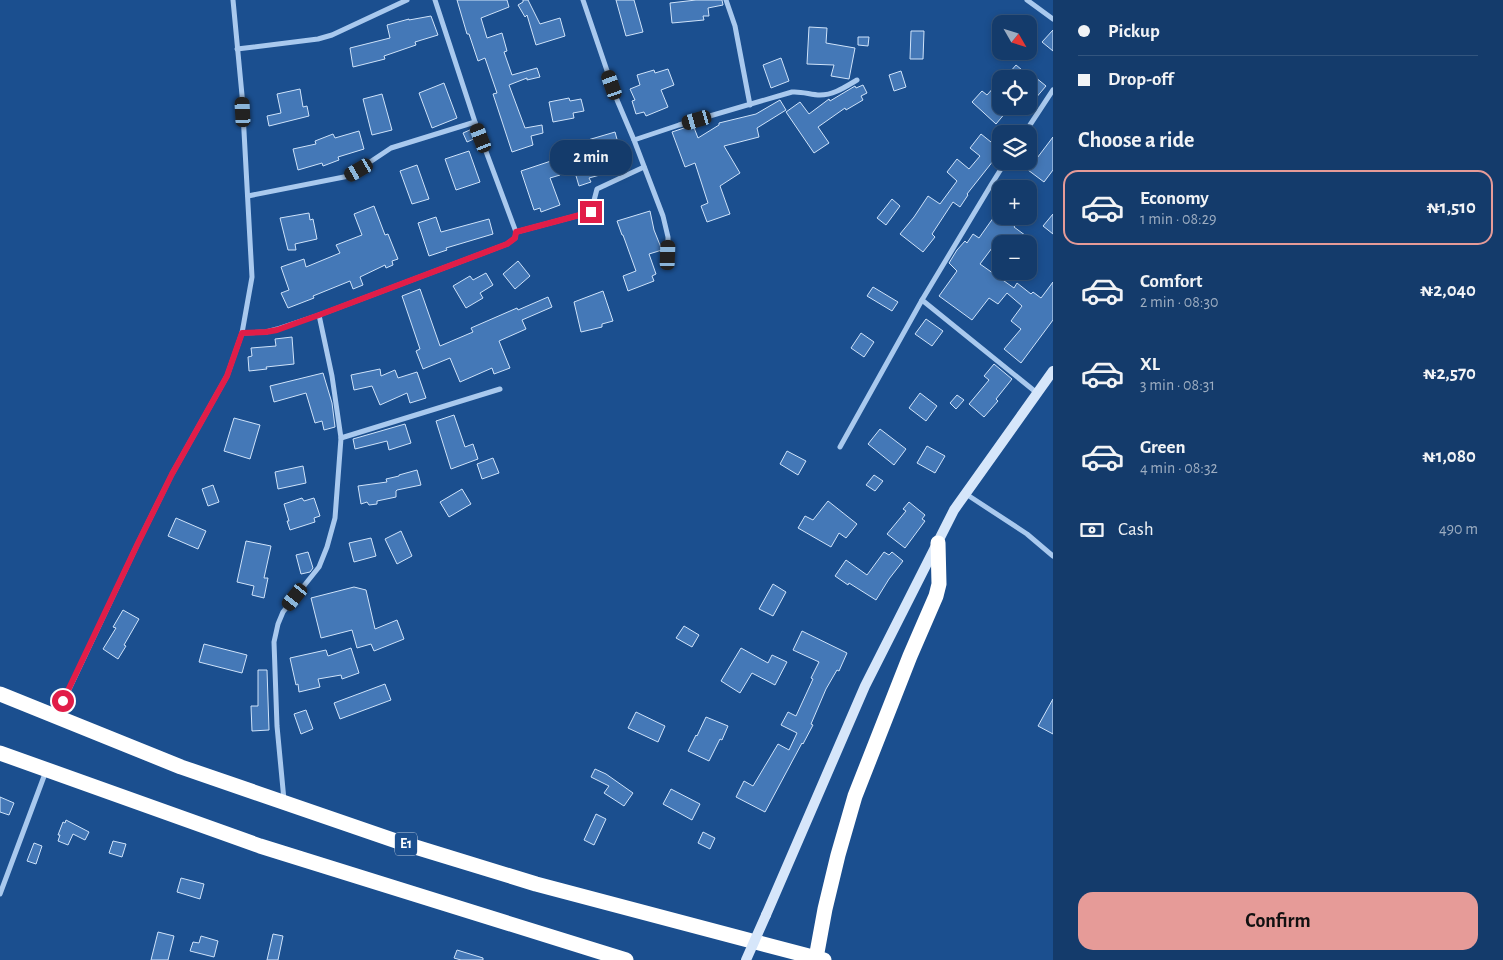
<!DOCTYPE html>
<html lang="en">
<head>
<meta charset="utf-8">
<style>
  body { margin:0; font-family:"Alegreya Sans",sans-serif; background:#1d4271; color:#f1f3f6; height:100vh; display:flex; flex-direction:column; font-size:19px; white-space:nowrap }
  * { box-sizing:border-box; margin:0 }
  p { font-size:16px; color:#9dadc1 }
  .icon { flex:none; width:28px; height:28px; fill:none; stroke:currentColor; stroke-width:2; stroke-linecap:round; stroke-linejoin:round }
  .map { position:relative; flex:1; overflow:hidden }
  .drawer { display:flex; flex-direction:column; background:#143b6b; width:450px }
  .drawer>* { flex:none }
  .hud { display:grid; align-content:center; height:110px; padding:0 25px; background:#143b6b }
  .needle { width:32px; rotate:129deg }
  .fabs { position:absolute; left:992px; top:15px; display:grid; gap:10px }
  .fabs a { display:grid; place-items:center; width:45px; height:45px; border-radius:10px; background:#143b6b; box-shadow:0 2px 8px #0003,0 0 0 1px #33557e; font-size:25px }
  .end { position:absolute; width:22px; height:22px; margin:-11px; border:6px solid #e11d48; background:#fff; box-shadow:0 0 0 2px #fff }
  .from { border-radius:50% }
  .bubble { position:absolute; height:35px; border-radius:15px; background:#143b6b; box-shadow:0 2px 8px #0003,0 0 0 1px #33557e; font-size:16px; font-weight:600; line-height:35px; text-align:center }
  .car { position:absolute; width:15px; height:30px; margin:-15px -8px; border-radius:6px; box-shadow:0 0 4px 1px #0007; background:linear-gradient(#222 24%,#8ab4d8 0 40%,#222 0 76%,#8ab4d8 0 86%,#222 0) }
  .hud b { display:flex; align-items:center; gap:18px; height:48px; font-size:19px }
  .hud b+b { border-top:1px solid #33557e }
  .hud i { width:12px; height:12px; background:#f1f3f6 }
  ul { padding:0; list-style:none }
  li { display:flex; align-items:center; gap:15px; height:75px; margin:0 10px 8px; padding:0 15px; border:2px solid transparent; border-radius:15px }
  li div { flex:1 }
  li b { display:block; font-size:19px }
  li em { font-style:normal; font-weight:600 }
  li.active { border-color:#e69b98 }
  li>.icon { width:45px; height:45px; stroke-width:1.5 }
  h2 { padding:0 25px; font-size:22px; line-height:60px }
  .pay { display:flex; align-items:center; gap:12px; height:55px; padding:0 25px; font-size:19px }
  .pay p { margin-inline-start:auto }
  .cta { display:flex; gap:10px; margin-top:auto; padding:10px 25px }
  .cta a { flex:1; height:58px; border-radius:15px; background:#e69b98; color:#111; font-size:20px; font-weight:600; line-height:58px; text-align:center }
  main { display:flex; flex:1; min-height:0 }
  .map>svg:first-child { display:block }
  .building { fill:#4478b7; stroke:#cfe3fa }
  .lines { fill:none; stroke-linecap:round; stroke-linejoin:round }
  .street { stroke:#a9c9ee; stroke-width:5 }
  .secondary { stroke:#d6e6fa; stroke-width:10 }
  .highway { stroke:#fff; stroke-width:15 }
  .secondary-bridge { stroke:#d6e6fa; stroke-width:10 }
  .route { stroke:#e11d48; stroke-width:6 }
  .labels { text-anchor:middle; dominant-baseline:central; stroke-width:4.5; stroke-linejoin:round; paint-order:stroke }
  .shield { fill:#1b4f8f; stroke:#bbcadd; stroke-width:1 }
  .shield-label { font-size:14px; font-weight:bold; fill:#fff }
</style>
</head>
<body>
<main>
<div class="map">
<svg width="1053" height="960" viewBox="0 0 1053 960">
  <rect width="100%" height="100%" fill="#1b4f8f"/>
  <!-- building -->
  <g class="building">
    <polygon points="457,0 507,0 509,7 481,18 487,38 502,33 507,51 504,52 512,75 537,68 540,77 527,80 527,78 509,85 525,128 542,125 543,133 531,136 533,145 512,152 493,94 497,93 485,58 478,61 469,34 467,34"/>
    <polygon points="523,0 528,0 540,24 560,18 565,36 536,45 527,15 525,17 518,5 523,2"/>
    <polygon points="616,0 634,0 643,32 626,36"/>
    <polygon points="696,0 722,0 723,5 708,8 709,16 703,16 704,20 672,23 670,3"/>
    <polygon points="431,16 438,35 415,42 416,45 384,56 385,59 353,67 350,48 390,38 387,25 409,19 409,20"/>
    <polygon points="809,27 827,28 826,43 855,48 849,79 831,76 834,65 807,64"/>
    <polygon points="1053,30 1053,51 1042,42"/>
    <polygon points="911,31 924,31 923,59 910,59"/>
    <polygon points="858,37 869,37 868,46 858,45"/>
    <polygon points="781,58 789,81 771,88 763,65"/>
    <polygon points="1016,65 1033,79 1035,77 1046,86 1029,106 1029,79 1004,79"/>
    <polygon points="668,69 674,85 661,90 668,107 646,116 644,112 636,114 632,101 635,100 630,89 640,85 637,75 654,70 655,73"/>
    <polygon points="901,71 906,87 894,91 889,75"/>
    <polygon points="444,83 457,118 432,128 419,93"/>
    <polygon points="863,85 867,93 861,96 863,100 846,110 845,108 818,127 829,143 814,153 786,112 800,102 809,114 829,99 830,101 855,86 856,88"/>
    <polygon points="996,85 1001,90 1001,106 1011,106 996,124 972,102 982,91 987,95"/>
    <polygon points="300,89 303,107 307,106 309,116 269,126 267,116 281,113 277,94"/>
    <polygon points="382,94 392,130 372,135 363,99"/>
    <polygon points="569,98 570,101 581,99 584,111 573,113 574,118 553,122 549,102"/>
    <polygon points="780,100 786,110 757,128 759,137 724,146 740,173 720,186 730,214 707,222 701,206 708,203 695,163 685,167 672,132 693,125 698,138 719,125 719,123 756,114"/>
    <polygon points="472,129 476,138 467,142 463,133"/>
    <polygon points="1001,129 1001,151 967,194 968,195 960,207 953,202 932,234 935,237 923,252 900,234 914,217 928,196 940,204 957,181 947,172 957,159 969,169 980,156 970,148 981,134 991,142"/>
    <polygon points="359,131 364,149 338,157 339,160 323,166 322,163 298,170 293,149 316,144 315,141 333,134 335,138"/>
    <polygon points="615,132 625,168 589,178 591,182 579,186 574,169 587,164 581,142"/>
    <polygon points="1053,137 1053,170 1044,182 1028,170"/>
    <polygon points="469,151 480,182 456,190 445,159"/>
    <polygon points="554,160 560,175 550,178 560,205 541,212 540,208 534,210 521,171"/>
    <polygon points="417,165 429,199 412,204 400,171"/>
    <polygon points="892,199 900,206 886,225 877,218"/>
    <polygon points="374,206 385,235 388,234 398,259 392,261 393,265 386,268 385,265 360,277 363,285 353,289 350,281 313,296 314,298 288,308 281,293 289,290 281,267 304,259 306,267 340,253 336,245 362,235 354,214"/>
    <polygon points="1001,207 1001,216 1022,216 1014,227 1037,244 1022,244 1010,235 1003,244 1001,244 1000,248 995,244 980,264 1014,288 1017,283 1031,294 1033,292 1041,298 1053,282 1053,320 1021,363 1004,349 1021,329 1011,321 1022,306 1007,293 998,304 989,298 972,320 939,296 957,271 949,263 957,250 965,241 967,243 973,234 979,238"/>
    <polygon points="650,211 654,230 662,250 649,254 656,274 652,276 654,281 628,291 623,276 636,271 623,235 622,235 617,221"/>
    <polygon points="309,213 310,220 313,219 317,239 295,244 296,250 288,250 280,218"/>
    <polygon points="1053,214 1053,234 1043,226"/>
    <polygon points="436,217 441,232 489,219 493,234 446,248 447,250 429,256 418,223"/>
    <polygon points="518,261 530,276 515,289 503,274"/>
    <polygon points="486,273 493,285 480,293 483,298 466,308 453,286 470,276 473,280"/>
    <polygon points="873,287 898,302 892,311 867,296"/>
    <polygon points="420,289 440,346 473,332 471,328 517,308 518,310 548,297 552,307 522,320 526,329 499,341 510,368 494,374 492,368 460,382 450,358 423,369 416,351 420,349 402,296"/>
    <polygon points="603,291 613,321 602,324 602,327 581,332 574,302"/>
    <polygon points="926,319 943,331 932,346 915,334"/>
    <polygon points="861,333 874,342 864,357 851,348"/>
    <polygon points="292,337 294,364 266,367 267,369 249,371 248,357 252,356 251,348 276,346 275,339"/>
    <polygon points="994,364 1012,379 996,399 998,401 984,417 969,404 989,380 984,376"/>
    <polygon points="380,369 381,376 395,370 398,378 417,372 426,398 410,403 407,393 380,405 372,386 354,390 351,375"/>
    <polygon points="323,373 332,403 335,427 324,430 322,421 315,423 306,393 274,402 270,386"/>
    <polygon points="920,393 937,406 926,421 909,408"/>
    <polygon points="957,395 964,400 956,409 950,403"/>
    <polygon points="454,415 465,447 473,444 478,459 451,469 436,421"/>
    <polygon points="234,418 260,425 250,459 224,451"/>
    <polygon points="405,424 411,443 389,450 387,441 355,449 353,439"/>
    <polygon points="880,429 906,449 894,465 868,444"/>
    <polygon points="927,446 945,456 935,473 917,463"/>
    <polygon points="787,451 806,461 798,475 780,464"/>
    <polygon points="493,458 499,473 482,479 477,464"/>
    <polygon points="303,466 306,483 278,489 275,472"/>
    <polygon points="417,470 421,485 397,490 396,491 396,497 377,501 377,504 369,505 367,502 361,504 358,486 387,482 386,479 399,476 399,475"/>
    <polygon points="874,475 883,481 875,491 866,485"/>
    <polygon points="213,485 219,502 208,506 202,489"/>
    <polygon points="462,489 471,504 449,517 440,502"/>
    <polygon points="302,498 304,501 314,498 320,516 314,518 315,522 290,530 287,521 289,521 284,504"/>
    <polygon points="828,501 857,524 846,538 839,533 831,547 798,528 805,516 813,520"/>
    <polygon points="909,502 925,515 922,519 925,521 905,548 887,534 906,511 903,509"/>
    <polygon points="176,518 206,531 198,549 168,536"/>
    <polygon points="401,531 412,556 397,564 385,539"/>
    <polygon points="371,538 376,556 354,562 349,543"/>
    <polygon points="246,541 271,546 264,578 268,578 264,598 252,595 254,586 237,582"/>
    <polygon points="308,552 313,568 310,572 301,574 296,555"/>
    <polygon points="884,552 889,555 892,552 903,561 889,579 876,600 849,583 848,585 835,576 846,560 867,575"/>
    <polygon points="773,584 786,592 773,616 759,609"/>
    <polygon points="354,587 366,590 375,629 397,620 404,639 374,651 371,644 357,648 352,630 321,638 311,598"/>
    <polygon points="123,610 139,619 124,645 126,646 118,659 103,649 116,628 113,627"/>
    <polygon points="684,626 699,635 692,647 676,638"/>
    <polygon points="802,631 847,653 839,671 837,670 826,689 811,724 813,725 803,744 802,743 765,812 736,797 744,781 753,786 778,744 789,750 797,733 781,725 788,712 796,716 813,679 811,678 819,662 793,650"/>
    <polygon points="204,644 247,655 242,673 199,662"/>
    <polygon points="351,648 359,673 342,679 341,675 318,679 320,687 299,692 298,684 296,685 290,658 326,650 328,656"/>
    <polygon points="741,648 768,663 772,655 787,662 775,685 752,673 740,693 721,681"/>
    <polygon points="258,670 267,670 269,730 252,731 251,706 258,706"/>
    <polygon points="385,684 391,700 340,719 334,703"/>
    <polygon points="1053,699 1053,734 1038,726"/>
    <polygon points="306,710 313,729 301,734 294,714"/>
    <polygon points="636,712 665,726 658,742 628,728"/>
    <polygon points="706,717 728,726 722,740 720,739 709,761 688,751 696,735 697,736"/>
    <polygon points="595,769 606,774 633,793 624,806 604,793 609,786 591,777"/>
    <polygon points="671,789 700,804 692,820 663,804"/>
    <polygon points="0,797 14,803 9,815 0,812"/>
    <polygon points="596,814 606,819 594,845 584,840"/>
    <polygon points="66,820 89,832 85,840 73,834 68,845 58,841 60,835 58,835 63,822 65,823"/>
    <polygon points="703,832 715,838 710,849 698,843"/>
    <polygon points="113,841 126,844 122,857 109,853"/>
    <polygon points="34,843 42,846 36,864 27,861"/>
    <polygon points="181,878 204,884 200,899 177,892"/>
    <polygon points="158,932 174,936 168,960 151,960"/>
    <polygon points="273,934 283,936 278,960 267,960"/>
    <polygon points="201,936 218,941 214,957 190,951 193,942 199,943"/>
    <polygon points="457,950 483,958 483,960 461,960 454,958"/>
  </g>
  <g class="lines">
    <!-- street -->
    <g class="street">
      <polyline points="583,0 617,100 634,140 663,216 668,237 668,255"/>
      <polyline points="726,0 735,26 750,105"/>
      <polyline points="1027,0 1053,19"/>
      <polyline points="237,49 318,39 332,35 407,0"/>
      <polyline points="1024,134 1053,90"/>
      <path d="M634,140L679,125L792,92C802,91 811,95 820,95C834,95 845,87 857,80"/>
      <polyline points="248,196 349,176 391,148 475,122"/>
      <polyline points="516,232 591,212 597,189 644,167"/>
      <polyline points="922,300 1037,393"/>
      <polyline points="242,333 266,332 277,329 319,315 507,244 515,238 516,232 475,122 435,0"/>
      <polyline points="341,438 500,389"/>
      <polyline points="840,447 922,300 991,185 1006,161"/>
      <polyline points="966,494 1027,534 1053,556"/>
      <polyline points="57,715 138,543 172,474 227,376 242,333 252,277 242,95 233,0"/>
      <polyline points="284,800 277,726 274,642 278,624 283,612 319,567 327,547 335,518 341,438 332,376 319,315"/>
      <polyline points="0,894 46,771"/>
    </g>
    <!-- secondary -->
    <polyline class="secondary" points="766,915 865,686 954,510 1053,371"/>
    <!-- highway -->
    <g class="highway">
      <polyline points="0,694 181,767 399,842 536,884 824,960"/>
      <polyline points="0,753 260,846 626,960"/>
      <polyline points="816,958 825,909 838,855 855,796 910,656 936,596 939,584 938,543"/>
    </g>
    <!-- secondary-bridge -->
    <polyline class="secondary-bridge" points="746,960 766,915"/>
  </g>
  <g class="lines">
    <!-- route -->
    <polyline class="route" points="63,701 138,543 172,474 227,376 242,333 266,332 277,330 319,315 507,244 515,238 516,232 591,212"/>
  </g>
  <g class="labels">
    <!-- shield labels -->
    <rect class="shield" x="395" y="832.5" width="22" height="23" rx="4"/>
    <g class="shield-label">
      <text x="406" y="844">E1</text>
    </g>
  </g>
</svg>
<div class="fabs">
<a><svg class="needle" viewBox="-14 -14 28 28"><path d="M0-13l5 13h-10z" fill="#e53935"/><path d="M0 13l5-13h-10z" fill="#9dadc1"/></svg></a>
<a><svg class="icon" aria-label="locate" viewBox="0 0 24 24"><circle cx="12" cy="12" r="6"/><path d="M12 2v4M12 18v4M2 12h4M18 12h4"/></svg></a>
<a><svg class="icon" aria-label="layers" viewBox="0 0 24 24"><path d="M12 4l9 5-9 5-9-5zM3 14l9 5 9-5"/></svg></a>
<a>+</a>
<a>−</a>
</div>
<i class="end from" style="left:63px;top:701px"></i>
<i class="end" style="left:591px;top:212px"></i>
<div class="bubble" style="left:550px;top:140px;width:82px">2 min</div>
<i class="car" style="left:612px;top:85px;rotate:341deg"></i>
<i class="car" style="left:243px;top:112px;rotate:357deg"></i>
<i class="car" style="left:697px;top:120px;rotate:254deg"></i>
<i class="car" style="left:481px;top:138px;rotate:339deg"></i>
<i class="car" style="left:359px;top:170px;rotate:240deg"></i>
<i class="car" style="left:668px;top:255px;rotate:2deg"></i>
<i class="car" style="left:295px;top:597px;rotate:219deg"></i>
</div>
<section class="drawer">
<div class="hud">
<b><i class="from"></i>Pickup</b>
<b><i></i>Drop-off</b>
</div>
<h2>Choose a ride</h2>
<ul>
<li class="active"><svg class="icon" aria-label="car" viewBox="0 0 24 24"><path d="M5 17H2v-5l4-1 3-4h7l3 4 3 1v5h-3M9 17h6M6 11h13"/><circle cx="7" cy="17" r="2"/><circle cx="17" cy="17" r="2"/></svg><div><b>Economy</b><p>1 min · 08:29</p></div><em>₦1,510</em></li>
<li><svg class="icon" aria-label="car" viewBox="0 0 24 24"><path d="M5 17H2v-5l4-1 3-4h7l3 4 3 1v5h-3M9 17h6M6 11h13"/><circle cx="7" cy="17" r="2"/><circle cx="17" cy="17" r="2"/></svg><div><b>Comfort</b><p>2 min · 08:30</p></div><em>₦2,040</em></li>
<li><svg class="icon" aria-label="car" viewBox="0 0 24 24"><path d="M5 17H2v-5l4-1 3-4h7l3 4 3 1v5h-3M9 17h6M6 11h13"/><circle cx="7" cy="17" r="2"/><circle cx="17" cy="17" r="2"/></svg><div><b>XL</b><p>3 min · 08:31</p></div><em>₦2,570</em></li>
<li><svg class="icon" aria-label="car" viewBox="0 0 24 24"><path d="M5 17H2v-5l4-1 3-4h7l3 4 3 1v5h-3M9 17h6M6 11h13"/><circle cx="7" cy="17" r="2"/><circle cx="17" cy="17" r="2"/></svg><div><b>Green</b><p>4 min · 08:32</p></div><em>₦1,080</em></li>
</ul>
<div class="pay"><svg class="icon" aria-label="cash" viewBox="0 0 24 24"><path d="M3 7h18v10H3z"/><circle cx="12" cy="12" r="2"/></svg>Cash<p>490 m</p></div>
<div class="cta"><a>Confirm</a></div>
</section>
</main>
</body>
</html>
